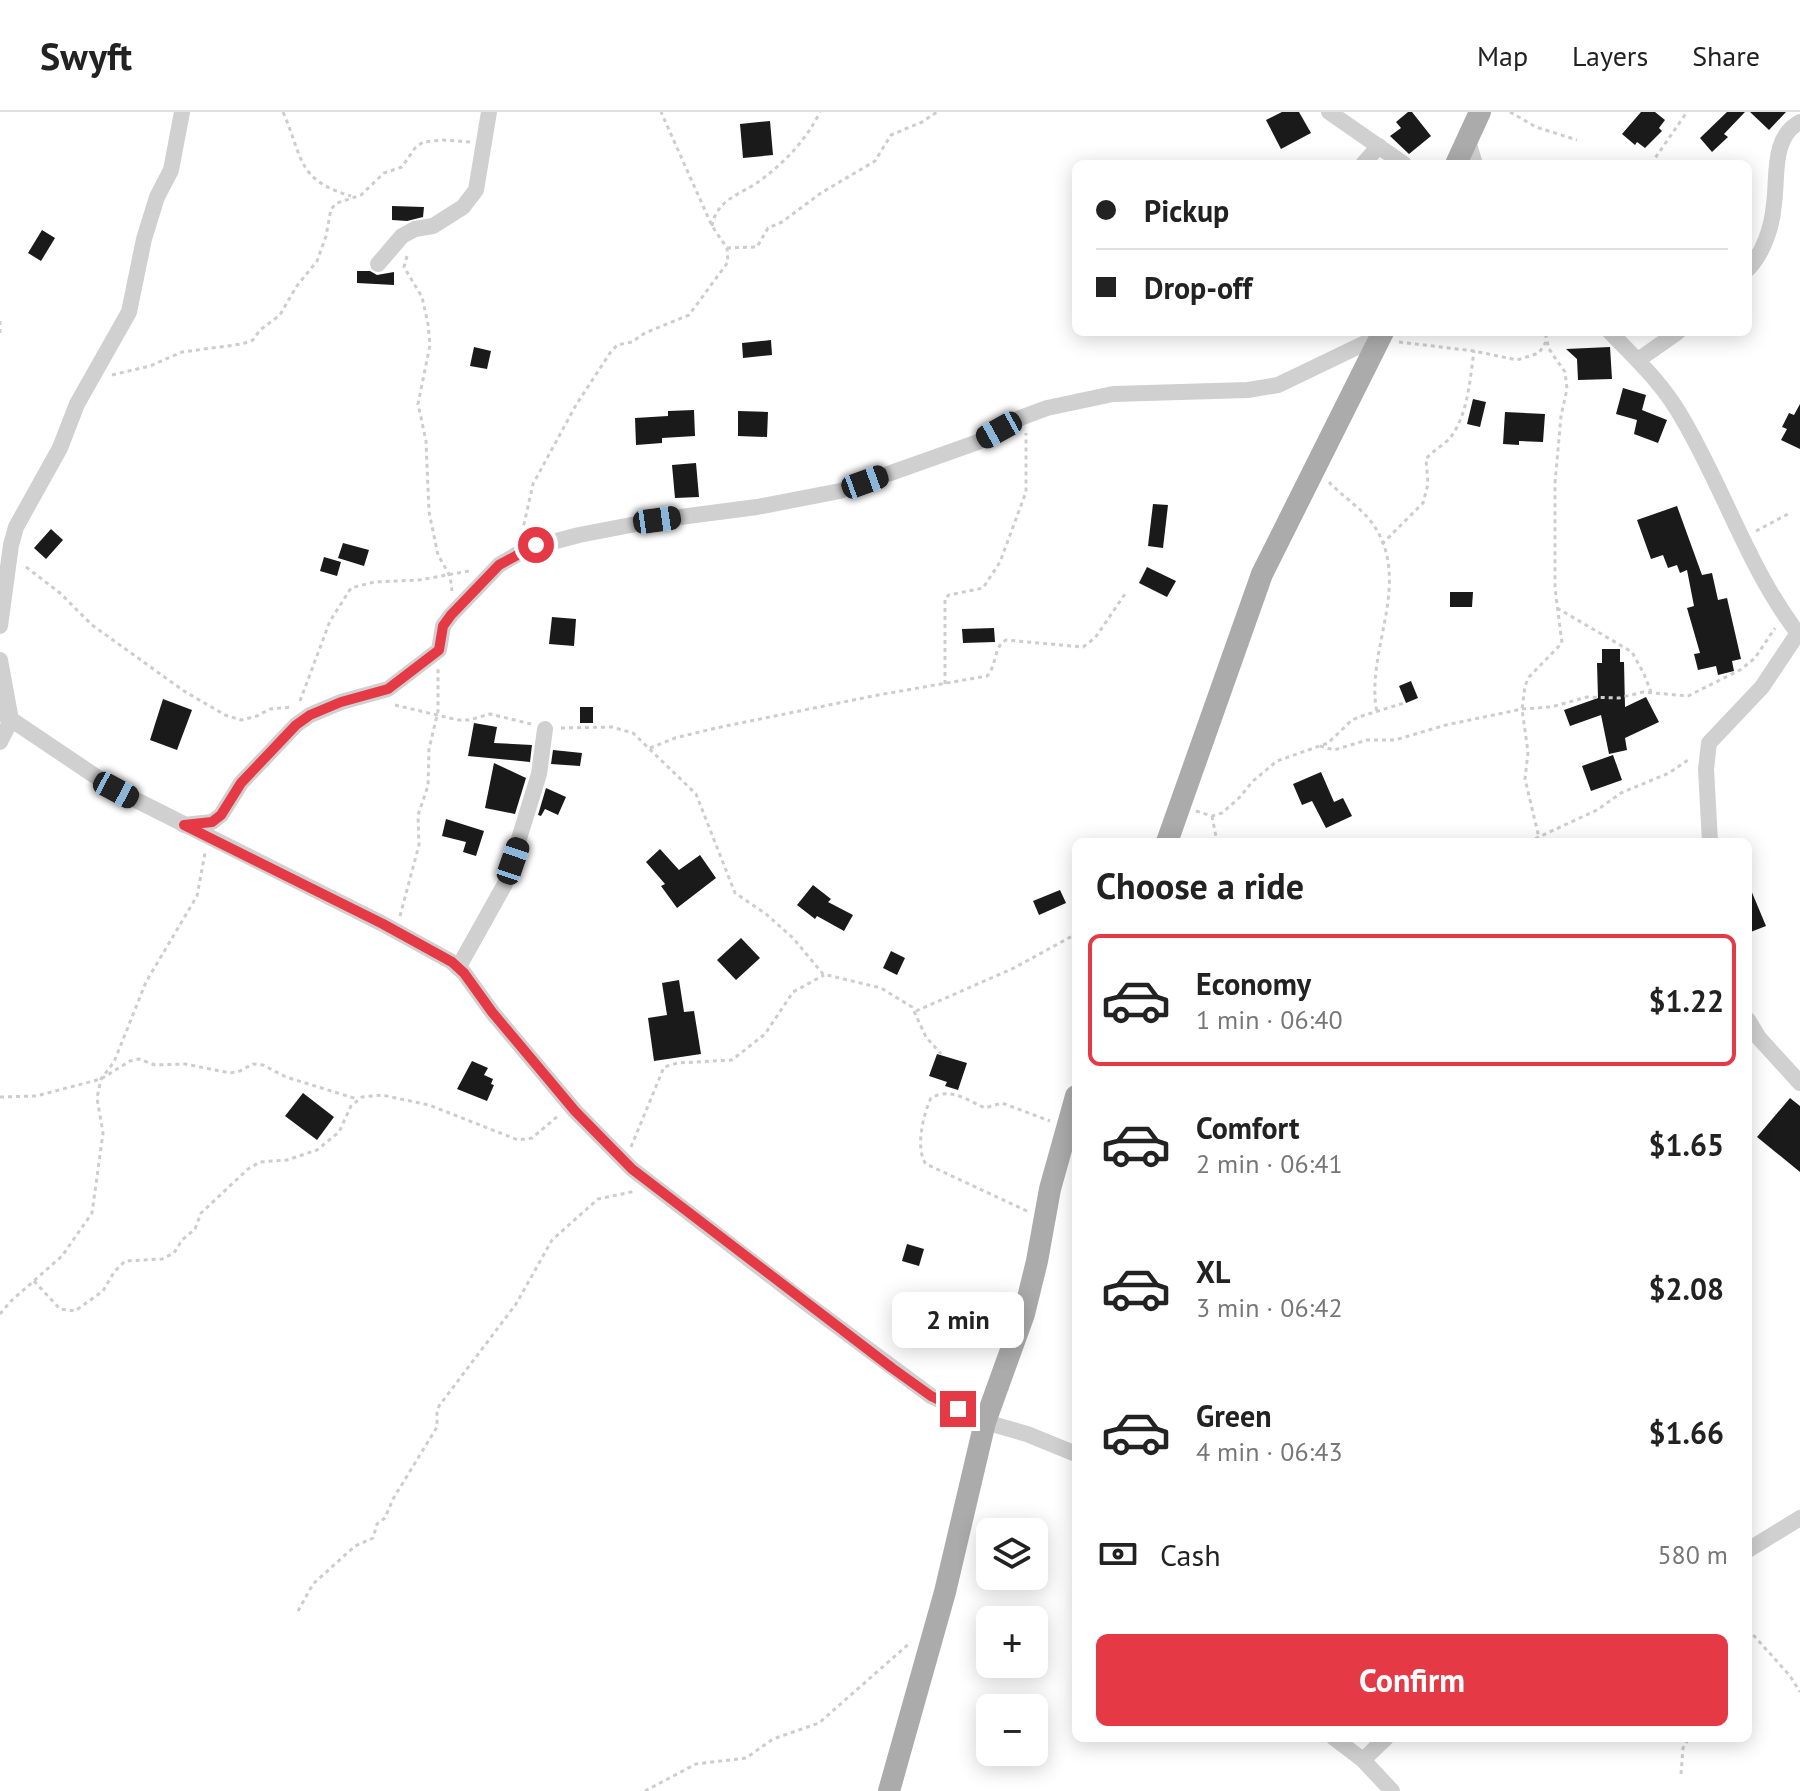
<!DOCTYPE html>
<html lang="en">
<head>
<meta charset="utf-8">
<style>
  body { margin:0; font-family:"PT Sans",sans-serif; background:#f2f2f2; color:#222; height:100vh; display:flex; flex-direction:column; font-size:30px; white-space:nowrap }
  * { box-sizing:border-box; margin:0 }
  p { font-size:26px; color:#767676 }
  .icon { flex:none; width:44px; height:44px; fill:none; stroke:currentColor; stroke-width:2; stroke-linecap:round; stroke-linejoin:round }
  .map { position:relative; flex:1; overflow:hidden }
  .panel { position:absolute; left:1072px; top:726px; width:680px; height:904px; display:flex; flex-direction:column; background:#fff; border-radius:12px; box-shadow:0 4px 20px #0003 }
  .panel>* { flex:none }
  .guide { position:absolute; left:1072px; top:48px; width:680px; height:176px; border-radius:12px; box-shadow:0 4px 20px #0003; display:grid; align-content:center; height:176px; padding:0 24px; background:#fff }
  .tools { position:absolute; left:976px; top:1406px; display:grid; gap:16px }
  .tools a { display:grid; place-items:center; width:72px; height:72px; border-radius:12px; background:#fff; box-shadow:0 4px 20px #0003; font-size:40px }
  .end { position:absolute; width:36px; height:36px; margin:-18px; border:10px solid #e63946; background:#fff; box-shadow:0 0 0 4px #fff }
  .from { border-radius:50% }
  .bubble { position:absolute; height:56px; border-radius:12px; background:#fff; box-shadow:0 4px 20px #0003; font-size:26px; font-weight:800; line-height:56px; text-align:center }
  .car { position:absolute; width:24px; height:48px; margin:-24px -12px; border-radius:10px; box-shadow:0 0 6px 2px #0007; background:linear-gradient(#222 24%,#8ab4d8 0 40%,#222 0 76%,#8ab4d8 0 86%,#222 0) }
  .guide b { display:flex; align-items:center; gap:28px; height:76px; font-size:30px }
  .guide b+b { border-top:2px solid #e0e0e0 }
  .guide i { width:20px; height:20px; background:#222 }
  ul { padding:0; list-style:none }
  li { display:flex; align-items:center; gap:24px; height:132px; margin:0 16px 12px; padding:0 8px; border:4px solid transparent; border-radius:12px }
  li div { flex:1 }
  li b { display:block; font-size:30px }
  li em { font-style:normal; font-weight:800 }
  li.on { border-color:#e63946 }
  li>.icon { width:72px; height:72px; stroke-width:1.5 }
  h2 { padding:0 24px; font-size:36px; line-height:96px }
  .pay { display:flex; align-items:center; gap:20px; height:88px; padding:0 24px; font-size:30px }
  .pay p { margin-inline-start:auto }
  .cta { display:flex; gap:16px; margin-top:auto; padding:16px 24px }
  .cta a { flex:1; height:92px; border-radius:12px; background:#e63946; color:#fff; font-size:32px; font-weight:800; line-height:92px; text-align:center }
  header { display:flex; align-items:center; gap:48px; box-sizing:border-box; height:112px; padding:0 40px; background:#fff; border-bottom:2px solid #e0e0e0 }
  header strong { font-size:38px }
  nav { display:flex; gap:44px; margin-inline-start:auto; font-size:28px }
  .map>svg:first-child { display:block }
  .building { fill:#1a1a1a }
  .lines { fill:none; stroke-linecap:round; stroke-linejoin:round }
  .path { stroke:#cdcdcd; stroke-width:3; stroke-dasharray:4 4; stroke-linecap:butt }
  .minor { stroke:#d0d0d0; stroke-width:16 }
  .major { stroke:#ababab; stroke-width:22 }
  .route { stroke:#e63946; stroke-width:10 }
</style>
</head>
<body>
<header>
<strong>Swyft</strong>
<nav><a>Map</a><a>Layers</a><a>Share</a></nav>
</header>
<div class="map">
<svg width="1800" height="1679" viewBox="0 0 1800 1679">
  <rect width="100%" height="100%" fill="#fff"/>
  <!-- building -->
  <g class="building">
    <polygon points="1282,0 1299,0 1311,21 1281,37 1266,8"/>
    <polygon points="1408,0 1412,0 1431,24 1409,42 1390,24 1401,16 1396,10"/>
    <polygon points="1641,0 1655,0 1665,8 1659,16 1662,19 1645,36 1637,30 1635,33 1622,22"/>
    <polygon points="1727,0 1745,0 1724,22 1728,25 1712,40 1700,26"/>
    <polygon points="1750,0 1786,0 1769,18"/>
    <polygon points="770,9 773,43 743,46 740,12"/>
    <polygon points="392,94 424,95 423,105 407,109 392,108"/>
    <polygon points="42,118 55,126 41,149 28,141"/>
    <polygon points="357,159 370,159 377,163 394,160 394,173 357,171"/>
    <polygon points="771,228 772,243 743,246 742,231"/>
    <polygon points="474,235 491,239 487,257 470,254"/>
    <polygon points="1610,235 1612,267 1578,268 1577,247 1566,237"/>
    <polygon points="1623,276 1646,283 1642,298 1667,308 1658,331 1634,322 1637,308 1616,302"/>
    <polygon points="1473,287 1486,290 1480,315 1467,312"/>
    <polygon points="1800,292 1800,337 1781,328 1787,317 1782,315 1789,301 1794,303"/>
    <polygon points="694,298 695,324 662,326 662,331 636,333 635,306 668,304 668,299"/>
    <polygon points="738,299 768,300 767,325 738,324"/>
    <polygon points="1505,300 1545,302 1543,330 1519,329 1519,333 1503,332"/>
    <polygon points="696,351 699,385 675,386 672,353"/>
    <polygon points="1153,392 1168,393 1163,436 1148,434"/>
    <polygon points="1677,394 1702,463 1712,461 1718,488 1727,486 1741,547 1732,549 1734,559 1718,563 1716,554 1698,558 1694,542 1700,541 1687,496 1694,494 1687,458 1680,461 1677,453 1668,456 1663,443 1651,447 1637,408"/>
    <polygon points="51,417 63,428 46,447 34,436"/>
    <polygon points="343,431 369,438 364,454 338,446"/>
    <polygon points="324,445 341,450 337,464 320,459"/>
    <polygon points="1147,455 1176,469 1167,485 1139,471"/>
    <polygon points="1450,480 1473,480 1472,495 1450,495"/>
    <polygon points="552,505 576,507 574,534 549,532"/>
    <polygon points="994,516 995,530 963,531 962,517"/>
    <polygon points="1602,537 1620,537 1620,550 1624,550 1625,595 1646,585 1659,610 1625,626 1627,638 1609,642 1601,603 1570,614 1564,598 1598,586 1597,551 1602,551"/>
    <polygon points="1411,569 1418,586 1406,591 1399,574"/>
    <polygon points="163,587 192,598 177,638 150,628"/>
    <rect x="580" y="595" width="13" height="16"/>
    <polygon points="474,611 497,615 494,631 532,633 530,650 468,644"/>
    <polygon points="553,638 582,641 580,654 551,652"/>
    <polygon points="1613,643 1622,668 1591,679 1582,654"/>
    <polygon points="494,651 526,666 515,702 485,696"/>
    <polygon points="1321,660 1334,690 1343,686 1352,704 1326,716 1312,689 1302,693 1293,672"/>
    <polygon points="546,676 566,685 558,703 545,697 541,704 538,703"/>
    <polygon points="446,707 484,719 476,744 463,740 466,730 442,724"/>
    <polygon points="660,737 679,758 700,743 716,766 677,796 661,774 665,772 646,750"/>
    <polygon points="1748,771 1766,814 1748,821"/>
    <polygon points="813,773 831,787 828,790 853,803 844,819 817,804 815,807 797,793"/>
    <polygon points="1060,778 1066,791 1039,803 1033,789"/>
    <polygon points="741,826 760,846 736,868 717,848"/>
    <polygon points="891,839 905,846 897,863 883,856"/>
    <polygon points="679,868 684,900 694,899 701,942 654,949 648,906 667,903 662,871"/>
    <polygon points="937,942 967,951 958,978 945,974 947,970 929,964"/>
    <polygon points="472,949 488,956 484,963 493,967 491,972 494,973 487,989 457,977"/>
    <polygon points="303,981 334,1005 317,1028 285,1004"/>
    <polygon points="1790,986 1800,994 1800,1060 1757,1025"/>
    <polygon points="907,1132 924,1137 919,1154 902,1149"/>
  </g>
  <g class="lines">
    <!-- path -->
    <g class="path">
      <path d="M283,0C303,45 296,68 351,84"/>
      <polyline points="1510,0 1536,15 1577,28"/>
      <polyline points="1651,52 1687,0"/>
      <path d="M712,114C717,86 741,83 761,68C786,49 806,28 820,0"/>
      <polyline points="727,136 757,135 768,116 782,110 821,81 875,49 891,23 922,10 937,0"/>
      <polyline points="407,144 404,155 422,185 428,212 430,233 418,292 426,329 429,400 438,443 450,464 452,479"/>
      <polyline points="0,209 0,223"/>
      <polyline points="1399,230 1474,239 1517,248 1539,241 1546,230"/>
      <polyline points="112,263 150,254 182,240 242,232 253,228 260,218 280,203 296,175 317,149 326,124 331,97 337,91 361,83 384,61 402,55 415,36 423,30 443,28 470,30"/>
      <path d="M1329,370C1341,383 1358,394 1370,408C1416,468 1364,537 1377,601"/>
      <polyline points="1756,419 1788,402"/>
      <polyline points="522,421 533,372 576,293 610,241 617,233 632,230 645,221 689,203 728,150 727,136 712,114 661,0"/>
      <path d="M1382,432L1423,391L1428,372L1426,347C1432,339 1443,334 1450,326C1468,303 1470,267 1474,239"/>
      <polyline points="26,455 60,481 92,513 184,579 225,603 241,608 257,604 270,597 293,595"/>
      <polyline points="1557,496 1632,540 1644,562 1651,580"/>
      <polyline points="945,572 945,486 949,483 983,476 1000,450 1026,380 1026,321"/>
      <polyline points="300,589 330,509 351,476 374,470 419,468 469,459"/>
      <polyline points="395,593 458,608 469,608 490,602 531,612"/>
      <polyline points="561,616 612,615 633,621 696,682 735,781 766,802 793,826 823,862 881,876 912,895 926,925 941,942"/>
      <polyline points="1320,634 1334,638 1367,628 1395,628 1446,613 1522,597 1551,595 1587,585 1619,586 1643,580 1688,584 1740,558 1755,546 1775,516"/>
      <path d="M650,636L675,626L716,616L878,583L987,564C997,554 993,535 1006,528L1083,535L1095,526L1127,479"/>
      <polyline points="1196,699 1212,704 1222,701 1239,686 1253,669 1277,649 1328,631 1352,608 1362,604 1404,591"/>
      <polyline points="1212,704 1217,730"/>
      <polyline points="1456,730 1474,728 1497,730"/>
      <polyline points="1528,730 1597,698 1621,681 1669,661 1691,646"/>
      <polyline points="1540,730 1525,667 1528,640 1522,597 1525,574 1529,565 1562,531 1555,476 1555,371 1561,304 1567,277 1565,260 1549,237 1545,220"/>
      <polyline points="400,804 419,733 418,703 428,674 429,637 438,599 438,557"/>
      <polyline points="916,899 1014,856 1076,822"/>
      <polyline points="0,985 36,984 101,967 130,949 139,947 155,953 185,952 230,961 240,959 253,952 263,953 286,965 357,987"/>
      <polyline points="631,1035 664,955 678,951 732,948 765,922 793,880 824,863"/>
      <path d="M1027,1099L926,1052C915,1037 923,1003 931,986C951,975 967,988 985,996L1002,991L1050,1009"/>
      <polyline points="34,1169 60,1197 75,1199 103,1179 114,1160 125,1149 162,1147 174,1141 182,1128 195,1117 201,1101 248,1057 260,1050 287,1048 317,1038 339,1020 351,994 362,985 382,983 429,993 518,1028 532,1026 558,1004"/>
      <polyline points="0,1202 11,1189 62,1144 92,1101 103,1021 97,986 101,967 114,950 146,870 197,784 205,741"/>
      <polyline points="298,1499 313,1472 355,1434 373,1426 377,1412 385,1406 393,1387 437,1315 437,1301 439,1294 516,1192 552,1128 598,1087 636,1079"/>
      <polyline points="1748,1517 1790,1564 1800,1580"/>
      <polyline points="1681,1662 1683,1636 1689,1626"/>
      <polyline points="645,1679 696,1652 746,1646 773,1627 819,1611 911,1530"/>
    </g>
    <!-- minor -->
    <g class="minor">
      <polyline points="1329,0 1404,52"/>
      <polyline points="1467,26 1475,52"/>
      <polyline points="1363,52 1379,34"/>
      <polyline points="378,152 402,124 415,117 433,114 463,95 476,78 489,0"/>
      <path d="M1748,157C1764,140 1772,115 1774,92C1778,65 1771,25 1800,10"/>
      <path d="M1610,220C1636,247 1662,271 1681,304C1724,376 1748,457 1800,524"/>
      <polyline points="1638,248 1678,220"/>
      <polyline points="0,514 11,433 16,415 60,336 77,292 129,200 144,127 157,85 171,58 182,0"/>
      <polyline points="0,548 11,608 0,630"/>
      <polyline points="0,600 116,678 383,812 452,850 464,861 492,900 575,999 632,1057 798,1185 931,1284 985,1310 1027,1322 1076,1342"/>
      <polyline points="184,713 212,710 221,703 241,671 296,613 310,603 341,590 388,577 439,538 443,514 451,503 499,453 526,437 579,423 657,408 757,395 840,379 978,330 1020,306 1047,296 1113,282 1248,278 1278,273 1382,223"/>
      <polyline points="1710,730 1706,657 1709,631 1762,575 1798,521"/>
      <polyline points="458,856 505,772 539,662 545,617"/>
      <polyline points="1748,908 1759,926 1800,971"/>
      <polyline points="1748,1438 1800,1406"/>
      <polyline points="1334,1626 1363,1648 1392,1679"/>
      <polyline points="1363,1648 1386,1626"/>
    </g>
    <!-- major -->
    <g class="major">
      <polyline points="1456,52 1480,0"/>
      <polyline points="1167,730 1262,462 1383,220"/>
      <polyline points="889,1679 945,1480 985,1310 1024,1202 1037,1149 1050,1077 1076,984"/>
    </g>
  </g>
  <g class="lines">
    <!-- route -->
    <polyline class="route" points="536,433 499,453 451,503 443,514 439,538 388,577 341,590 310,603 296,613 241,671 221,703 212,710 184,713 383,812 452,850 464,861 492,900 575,999 632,1057 892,1256 931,1284 958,1297"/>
  </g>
</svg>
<div class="tools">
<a><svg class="icon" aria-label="layers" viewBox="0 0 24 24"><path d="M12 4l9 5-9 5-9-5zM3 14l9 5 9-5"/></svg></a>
<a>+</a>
<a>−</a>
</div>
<i class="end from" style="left:536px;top:433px"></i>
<i class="end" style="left:958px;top:1297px"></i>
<div class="bubble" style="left:892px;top:1180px;width:132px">2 min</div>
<i class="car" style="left:999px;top:318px;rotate:241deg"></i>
<i class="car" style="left:865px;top:370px;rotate:70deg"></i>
<i class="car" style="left:657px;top:408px;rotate:82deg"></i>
<i class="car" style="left:116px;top:678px;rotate:118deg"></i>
<i class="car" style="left:513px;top:749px;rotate:19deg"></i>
<div class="guide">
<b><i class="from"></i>Pickup</b>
<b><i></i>Drop-off</b>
</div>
<section class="panel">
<h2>Choose a ride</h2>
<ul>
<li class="on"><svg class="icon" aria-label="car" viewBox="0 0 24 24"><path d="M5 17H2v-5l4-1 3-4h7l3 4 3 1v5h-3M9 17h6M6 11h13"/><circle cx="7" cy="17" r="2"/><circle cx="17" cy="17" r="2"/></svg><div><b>Economy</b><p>1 min · 06:40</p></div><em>$1.22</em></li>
<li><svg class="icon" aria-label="car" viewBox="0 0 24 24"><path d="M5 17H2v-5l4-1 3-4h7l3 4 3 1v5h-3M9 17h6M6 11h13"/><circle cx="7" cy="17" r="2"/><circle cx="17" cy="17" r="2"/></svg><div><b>Comfort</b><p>2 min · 06:41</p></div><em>$1.65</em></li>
<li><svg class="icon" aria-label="car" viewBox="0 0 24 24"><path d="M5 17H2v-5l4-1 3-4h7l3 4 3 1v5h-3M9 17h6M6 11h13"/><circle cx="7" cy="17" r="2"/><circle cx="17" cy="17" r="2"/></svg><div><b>XL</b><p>3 min · 06:42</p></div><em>$2.08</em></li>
<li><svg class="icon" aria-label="car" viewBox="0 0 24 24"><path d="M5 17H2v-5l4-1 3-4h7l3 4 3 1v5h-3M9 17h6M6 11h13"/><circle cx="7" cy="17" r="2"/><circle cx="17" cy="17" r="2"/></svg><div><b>Green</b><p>4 min · 06:43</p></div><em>$1.66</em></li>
</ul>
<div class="pay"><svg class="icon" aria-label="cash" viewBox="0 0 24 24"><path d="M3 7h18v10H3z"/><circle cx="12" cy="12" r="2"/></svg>Cash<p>580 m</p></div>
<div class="cta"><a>Confirm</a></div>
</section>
</div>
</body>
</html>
